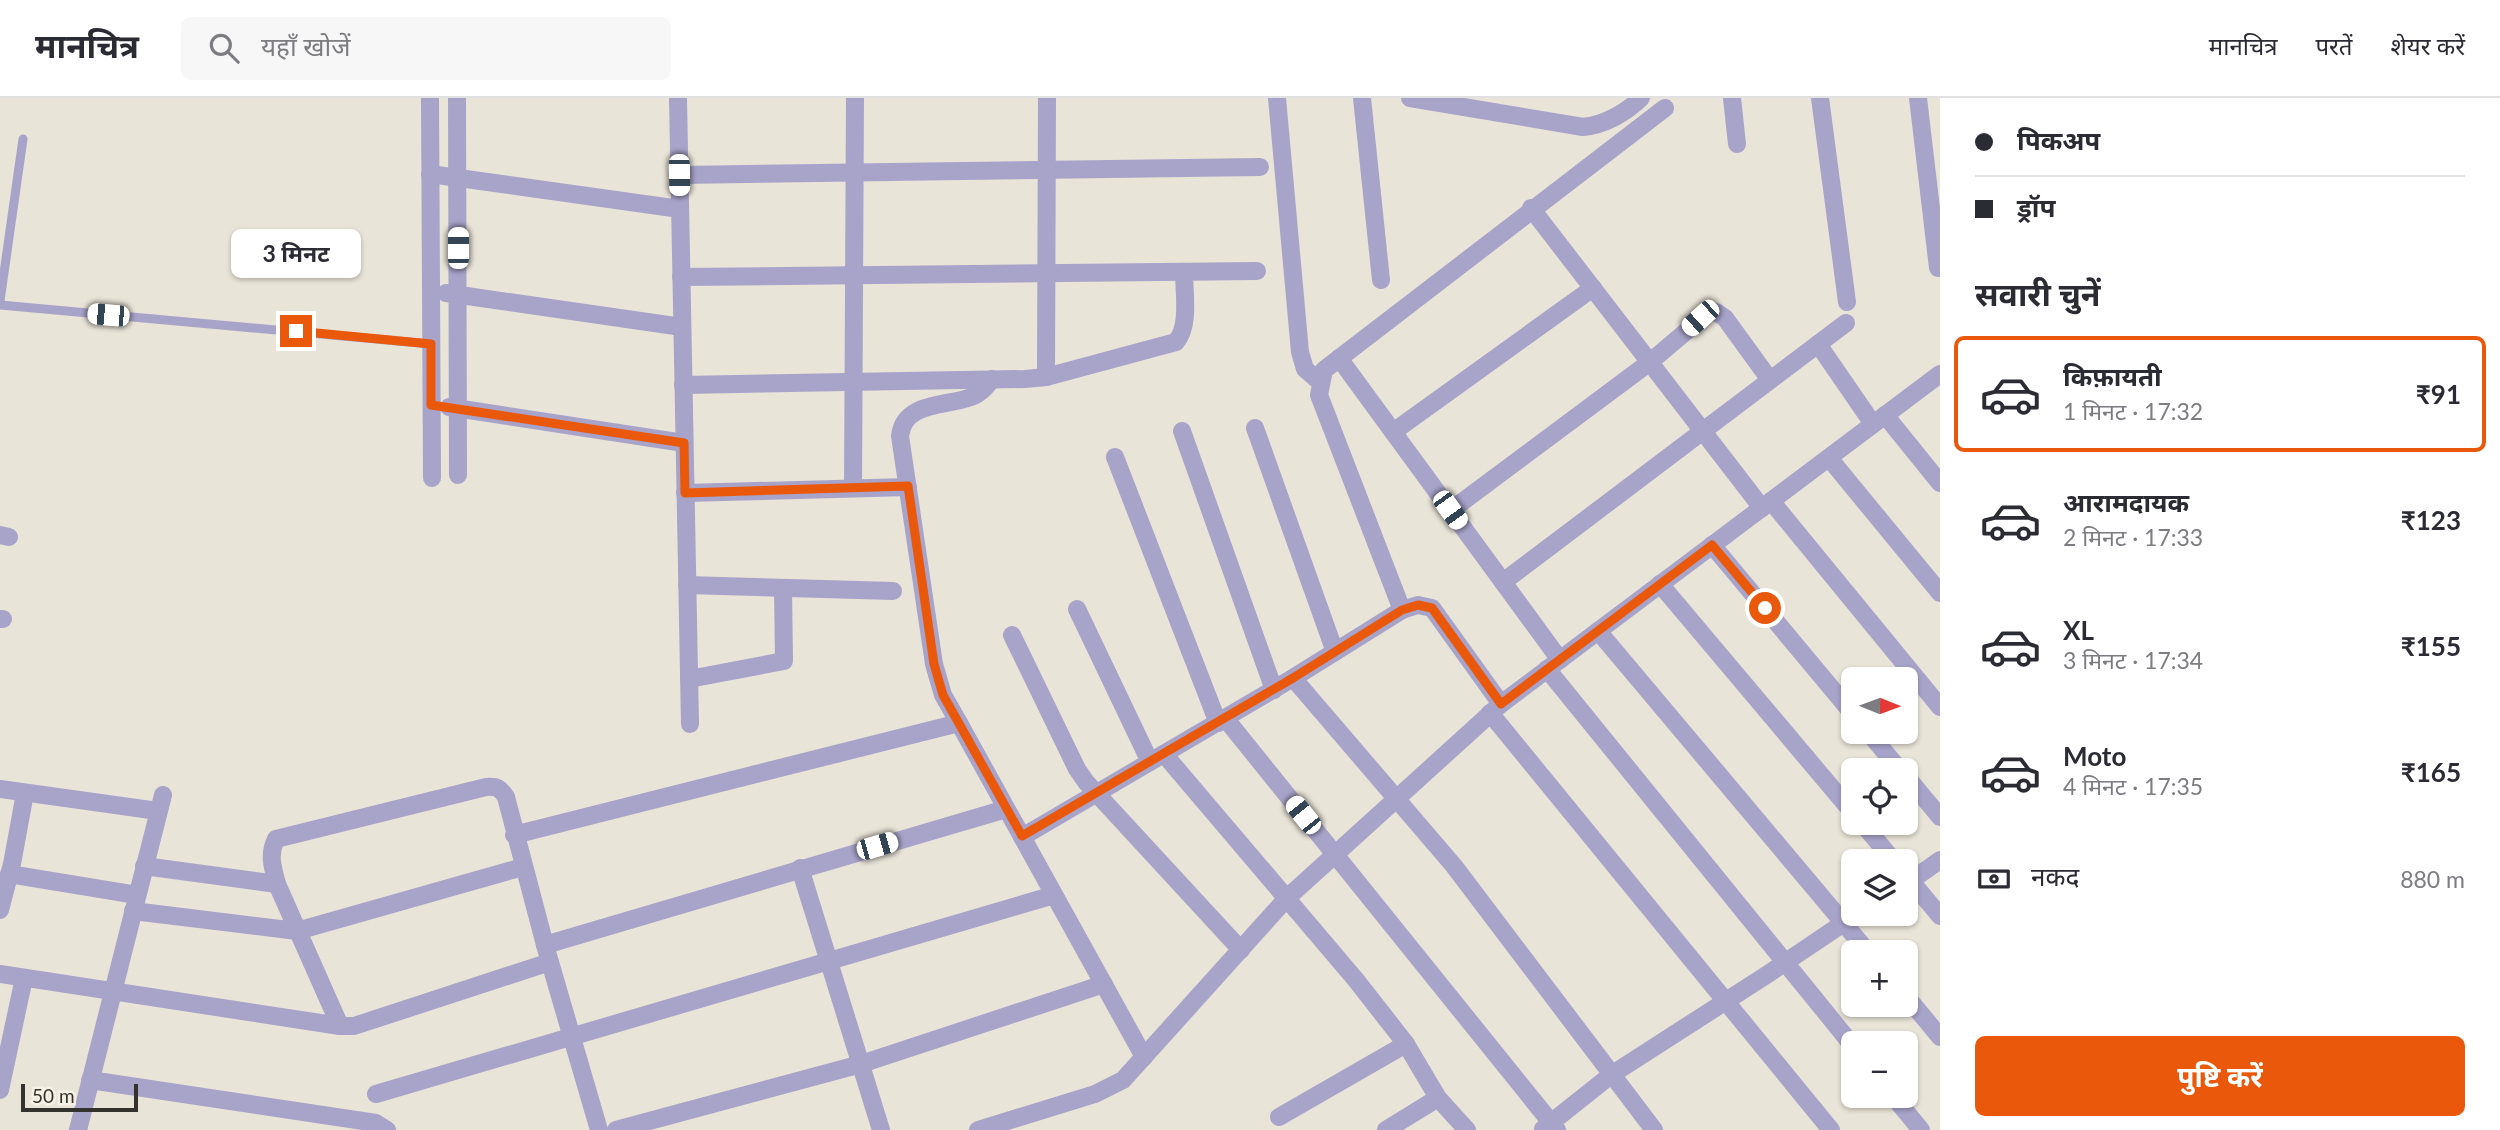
<!DOCTYPE html>
<html lang="hi">
<head>
<meta charset="utf-8">
<style>
  body { margin:0; font-family:Lato,"Noto Sans Devanagari",sans-serif; background:#f7f7f7; color:#2b2b33; height:100vh; display:flex; flex-direction:column; font-size:26px; white-space:nowrap }
  * { box-sizing:border-box; margin:0 }
  p { font-size:23px; color:#7c7c81 }
  .icon { flex:none; width:38px; height:38px; fill:none; stroke:currentColor; stroke-width:2; stroke-linecap:round; stroke-linejoin:round }
  .map { position:relative; flex:1; overflow:hidden }
  .panel { display:flex; flex-direction:column; background:#fff; width:560px }
  .panel>* { flex:none }
  .guide { display:grid; align-content:center; height:154px; padding:0 35px; background:#fff }
  .needle { width:46px; rotate:91deg }
  .controls { position:absolute; left:1841px; top:569px; display:grid; gap:14px }
  .controls a { display:grid; place-items:center; width:77px; height:77px; border-radius:10px; background:#fff; box-shadow:0 2px 5px #0004; font-size:35px }
  .scale { position:absolute; left:21px; bottom:18px; width:117px; box-sizing:border-box; padding-left:7px; border:4px solid #34322d; border-top:0; font-size:19px; line-height:24px; white-space:nowrap; color:#34322d; -webkit-text-stroke:5px #f6f1e5; paint-order:stroke }
  .end { position:absolute; width:32px; height:32px; margin:-16px; border:9px solid #ea580c; background:#fff; box-shadow:0 0 0 4px #fff }
  .from { border-radius:50% }
  .bubble { position:absolute; height:49px; border-radius:10px; background:#fff; box-shadow:0 2px 5px #0004; font-size:23px; font-weight:700; line-height:49px; text-align:center }
  .car { position:absolute; width:21px; height:42px; margin:-21px -10px; border-radius:9px; box-shadow:0 0 5px 2px #0007; background:linear-gradient(#fff 24%,#345 0 40%,#fff 0 76%,#345 0 86%,#fff 0) }
  .guide b { display:flex; align-items:center; gap:24px; height:66px; font-size:26px }
  .guide b+b { border-top:2px solid #e1e1e2 }
  .guide i { width:18px; height:18px; background:#2b2b33 }
  ul { padding:0; list-style:none }
  li { display:flex; align-items:center; gap:21px; height:116px; margin:0 14px 10px; padding:0 21px; border:4px solid transparent; border-radius:10px }
  li div { flex:1 }
  li b { display:block; font-size:26px }
  li em { font-style:normal; font-weight:700 }
  li.selected { border-color:#ea580c }
  li>.icon { width:63px; height:63px; stroke-width:1.5 }
  h2 { padding:0 35px; font-size:32px; line-height:84px }
  .pay { display:flex; align-items:center; gap:18px; height:77px; padding:0 35px; font-size:26px }
  .pay p { margin-inline-start:auto }
  .cta { display:flex; gap:14px; margin-top:auto; padding:14px 35px }
  .cta a { flex:1; height:80px; border-radius:10px; background:#ea580c; color:#fff; font-size:28px; font-weight:700; line-height:80px; text-align:center }
  header { display:flex; align-items:center; gap:42px; box-sizing:border-box; height:98px; padding:0 35px; background:#fff; border-bottom:2px solid #e1e1e2 }
  header strong { font-size:33px }
  nav { display:flex; gap:38px; margin-inline-start:auto; font-size:24px }
  .search { width:490px; height:63px; background:#f7f7f7; display:flex; align-items:center; gap:18px; box-sizing:border-box; padding:0 24px; border-radius:10px; color:#7c7c81; font-size:26px }
  main { display:flex; flex:1; min-height:0 }
  .map>svg:first-child { display:block }
  .lines { fill:none; stroke-linecap:round; stroke-linejoin:round }
  .service { stroke:#a8a3c9; stroke-width:9 }
  .minor { stroke:#a8a3c9; stroke-width:18 }
  .route { stroke:#ea580c; stroke-width:9 }
</style>
</head>
<body>
<header>
<strong>मानचित्र</strong>
<div class="search"><svg class="icon" aria-label="search" viewBox="0 0 24 24"><circle cx="10" cy="10" r="6"/><path d="M15 15l6 6"/></svg>यहाँ खोजें</div>
<nav><a>मानचित्र</a><a>परतें</a><a>शेयर करें</a></nav>
</header>
<main>
<div class="map">
<svg width="1940" height="1032" viewBox="0 0 1940 1032">
  <rect width="100%" height="100%" fill="#e9e4d8"/>
  <g class="lines">
    <!-- service -->
    <g class="service">
      <polyline points="0,203 23,41"/>
      <polyline points="0,207 431,246"/>
    </g>
    <!-- minor -->
    <g class="minor">
      <polyline points="430,0 432,380"/>
      <polyline points="457,0 458,377"/>
      <polyline points="678,0 690,626"/>
      <polyline points="1277,0 1300,254 1305,271 1320,284"/>
      <polyline points="1362,0 1381,182"/>
      <path d="M1410,0L1583,29C1604,27 1626,15 1641,0"/>
      <polyline points="1732,0 1737,46"/>
      <polyline points="1820,0 1847,204"/>
      <polyline points="1918,0 1938,170"/>
      <polyline points="430,76 680,111"/>
      <polyline points="679,77 1260,69"/>
      <polyline points="1531,110 1762,410"/>
      <polyline points="681,179 1257,173"/>
      <polyline points="446,195 682,229"/>
      <polyline points="1818,246 1873,326"/>
      <polyline points="1339,260 1560,562"/>
      <polyline points="1046,279 1047,0"/>
      <path d="M992,281C986,289 980,296 971,299C946,309 904,303 900,338L934,566L943,597L959,625L1144,959"/>
      <path d="M683,287L1025,281L1046,279L1176,244C1190,228 1184,195 1184,174"/>
      <polyline points="449,309 684,345"/>
      <polyline points="1885,317 1940,385"/>
      <polyline points="1255,330 1335,554"/>
      <polyline points="1182,333 1274,592"/>
      <polyline points="1393,334 1593,190"/>
      <polyline points="1115,359 1218,625"/>
      <polyline points="1829,360 1940,495"/>
      <polyline points="853,390 855,0"/>
      <polyline points="685,395 908,389"/>
      <polyline points="1771,403 1940,609"/>
      <polyline points="1450,413 1650,264 1708,215 1716,214 1725,220 1770,282"/>
      <polyline points="0,437 9,439"/>
      <polyline points="1712,447 1853,616"/>
      <polyline points="1503,484 1846,225"/>
      <polyline points="1660,486 1853,715"/>
      <polyline points="687,487 893,493"/>
      <polyline points="1077,511 1150,664"/>
      <polyline points="1402,512 1319,297 1324,272 1665,10"/>
      <polyline points="0,521 3,521"/>
      <polyline points="1598,533 1868,854"/>
      <polyline points="1012,537 1077,671 1086,684 1241,852"/>
      <polyline points="1547,571 1853,948"/>
      <polyline points="1293,580 1402,512 1418,507 1432,510 1501,606"/>
      <polyline points="689,581 784,563 783,490"/>
      <polyline points="1490,615 1831,1032"/>
      <polyline points="1225,620 1557,1032"/>
      <polyline points="1868,634 1900,672"/>
      <polyline points="1164,656 1356,882 1406,946 1438,1000 1467,1032"/>
      <polyline points="1906,678 1940,719"/>
      <polyline points="0,691 158,713"/>
      <polyline points="1861,724 1894,763"/>
      <polyline points="514,737 959,625"/>
      <polyline points="1022,739 1293,580 1454,768 1654,1032"/>
      <polyline points="144,768 277,786"/>
      <polyline points="800,770 881,1032"/>
      <polyline points="9,776 137,797"/>
      <polyline points="1906,777 1940,818"/>
      <polyline points="1906,786 1940,762"/>
      <polyline points="0,812 12,766 25,695"/>
      <polyline points="133,813 297,833 523,769"/>
      <polyline points="545,847 1006,711"/>
      <polyline points="0,876 340,928 354,928 550,864"/>
      <polyline points="1906,898 1940,939"/>
      <path d="M340,928L277,786C273,770 268,757 276,741L486,689C497,688 500,690 506,699L545,847L599,1032"/>
      <polyline points="90,982 376,1025 387,1032"/>
      <polyline points="0,992 24,880"/>
      <polyline points="376,996 1054,797"/>
      <polyline points="1893,998 1921,1032"/>
      <polyline points="1279,1019 1406,946"/>
      <polyline points="1543,1031 1611,977 1768,876 1857,816"/>
      <polyline points="78,1032 163,697"/>
      <polyline points="616,1032 861,966 1104,886"/>
      <polyline points="978,1032 1095,996 1123,982 1287,800 1501,606 1940,276"/>
      <polyline points="1386,1032 1438,1000"/>
    </g>
  </g>
  <g class="lines">
    <!-- route -->
    <polyline class="route" points="296,233 431,246 431,307 684,345 685,395 908,388 934,566 943,597 1022,738 1293,580 1402,512 1418,507 1432,510 1501,606 1712,447 1765,510"/>
  </g>
</svg>
<div class="controls">
<a><svg class="needle" viewBox="-14 -14 28 28"><path d="M0-13l5 13h-10z" fill="#e53935"/><path d="M0 13l5-13h-10z" fill="#7c7c81"/></svg></a>
<a><svg class="icon" aria-label="locate" viewBox="0 0 24 24"><circle cx="12" cy="12" r="6"/><path d="M12 2v4M12 18v4M2 12h4M18 12h4"/></svg></a>
<a><svg class="icon" aria-label="layers" viewBox="0 0 24 24"><path d="M12 4l9 5-9 5-9-5zM3 14l9 5 9-5"/></svg></a>
<a>+</a>
<a>−</a>
</div>
<div class="scale">50 m</div>
<i class="end from" style="left:1765px;top:510px"></i>
<i class="end" style="left:296px;top:233px"></i>
<div class="bubble" style="left:231px;top:131px;width:130px">3 मिनट</div>
<i class="car" style="left:679px;top:77px;rotate:179deg"></i>
<i class="car" style="left:458px;top:150px;rotate:0deg"></i>
<i class="car" style="left:108px;top:217px;rotate:275deg"></i>
<i class="car" style="left:1700px;top:220px;rotate:228deg"></i>
<i class="car" style="left:1450px;top:412px;rotate:144deg"></i>
<i class="car" style="left:1303px;top:717px;rotate:321deg"></i>
<i class="car" style="left:877px;top:748px;rotate:74deg"></i>
</div>
<section class="panel">
<div class="guide">
<b><i class="from"></i>पिकअप</b>
<b><i></i>ड्रॉप</b>
</div>
<h2>सवारी चुनें</h2>
<ul>
<li class="selected"><svg class="icon" aria-label="car" viewBox="0 0 24 24"><path d="M5 17H2v-5l4-1 3-4h7l3 4 3 1v5h-3M9 17h6M6 11h13"/><circle cx="7" cy="17" r="2"/><circle cx="17" cy="17" r="2"/></svg><div><b>किफ़ायती</b><p>1 मिनट · 17:32</p></div><em>₹91</em></li>
<li><svg class="icon" aria-label="car" viewBox="0 0 24 24"><path d="M5 17H2v-5l4-1 3-4h7l3 4 3 1v5h-3M9 17h6M6 11h13"/><circle cx="7" cy="17" r="2"/><circle cx="17" cy="17" r="2"/></svg><div><b>आरामदायक</b><p>2 मिनट · 17:33</p></div><em>₹123</em></li>
<li><svg class="icon" aria-label="car" viewBox="0 0 24 24"><path d="M5 17H2v-5l4-1 3-4h7l3 4 3 1v5h-3M9 17h6M6 11h13"/><circle cx="7" cy="17" r="2"/><circle cx="17" cy="17" r="2"/></svg><div><b>XL</b><p>3 मिनट · 17:34</p></div><em>₹155</em></li>
<li><svg class="icon" aria-label="car" viewBox="0 0 24 24"><path d="M5 17H2v-5l4-1 3-4h7l3 4 3 1v5h-3M9 17h6M6 11h13"/><circle cx="7" cy="17" r="2"/><circle cx="17" cy="17" r="2"/></svg><div><b>Moto</b><p>4 मिनट · 17:35</p></div><em>₹165</em></li>
</ul>
<div class="pay"><svg class="icon" aria-label="cash" viewBox="0 0 24 24"><path d="M3 7h18v10H3z"/><circle cx="12" cy="12" r="2"/></svg>नकद<p>880 m</p></div>
<div class="cta"><a>पुष्टि करें</a></div>
</section>
</main>
</body>
</html>
